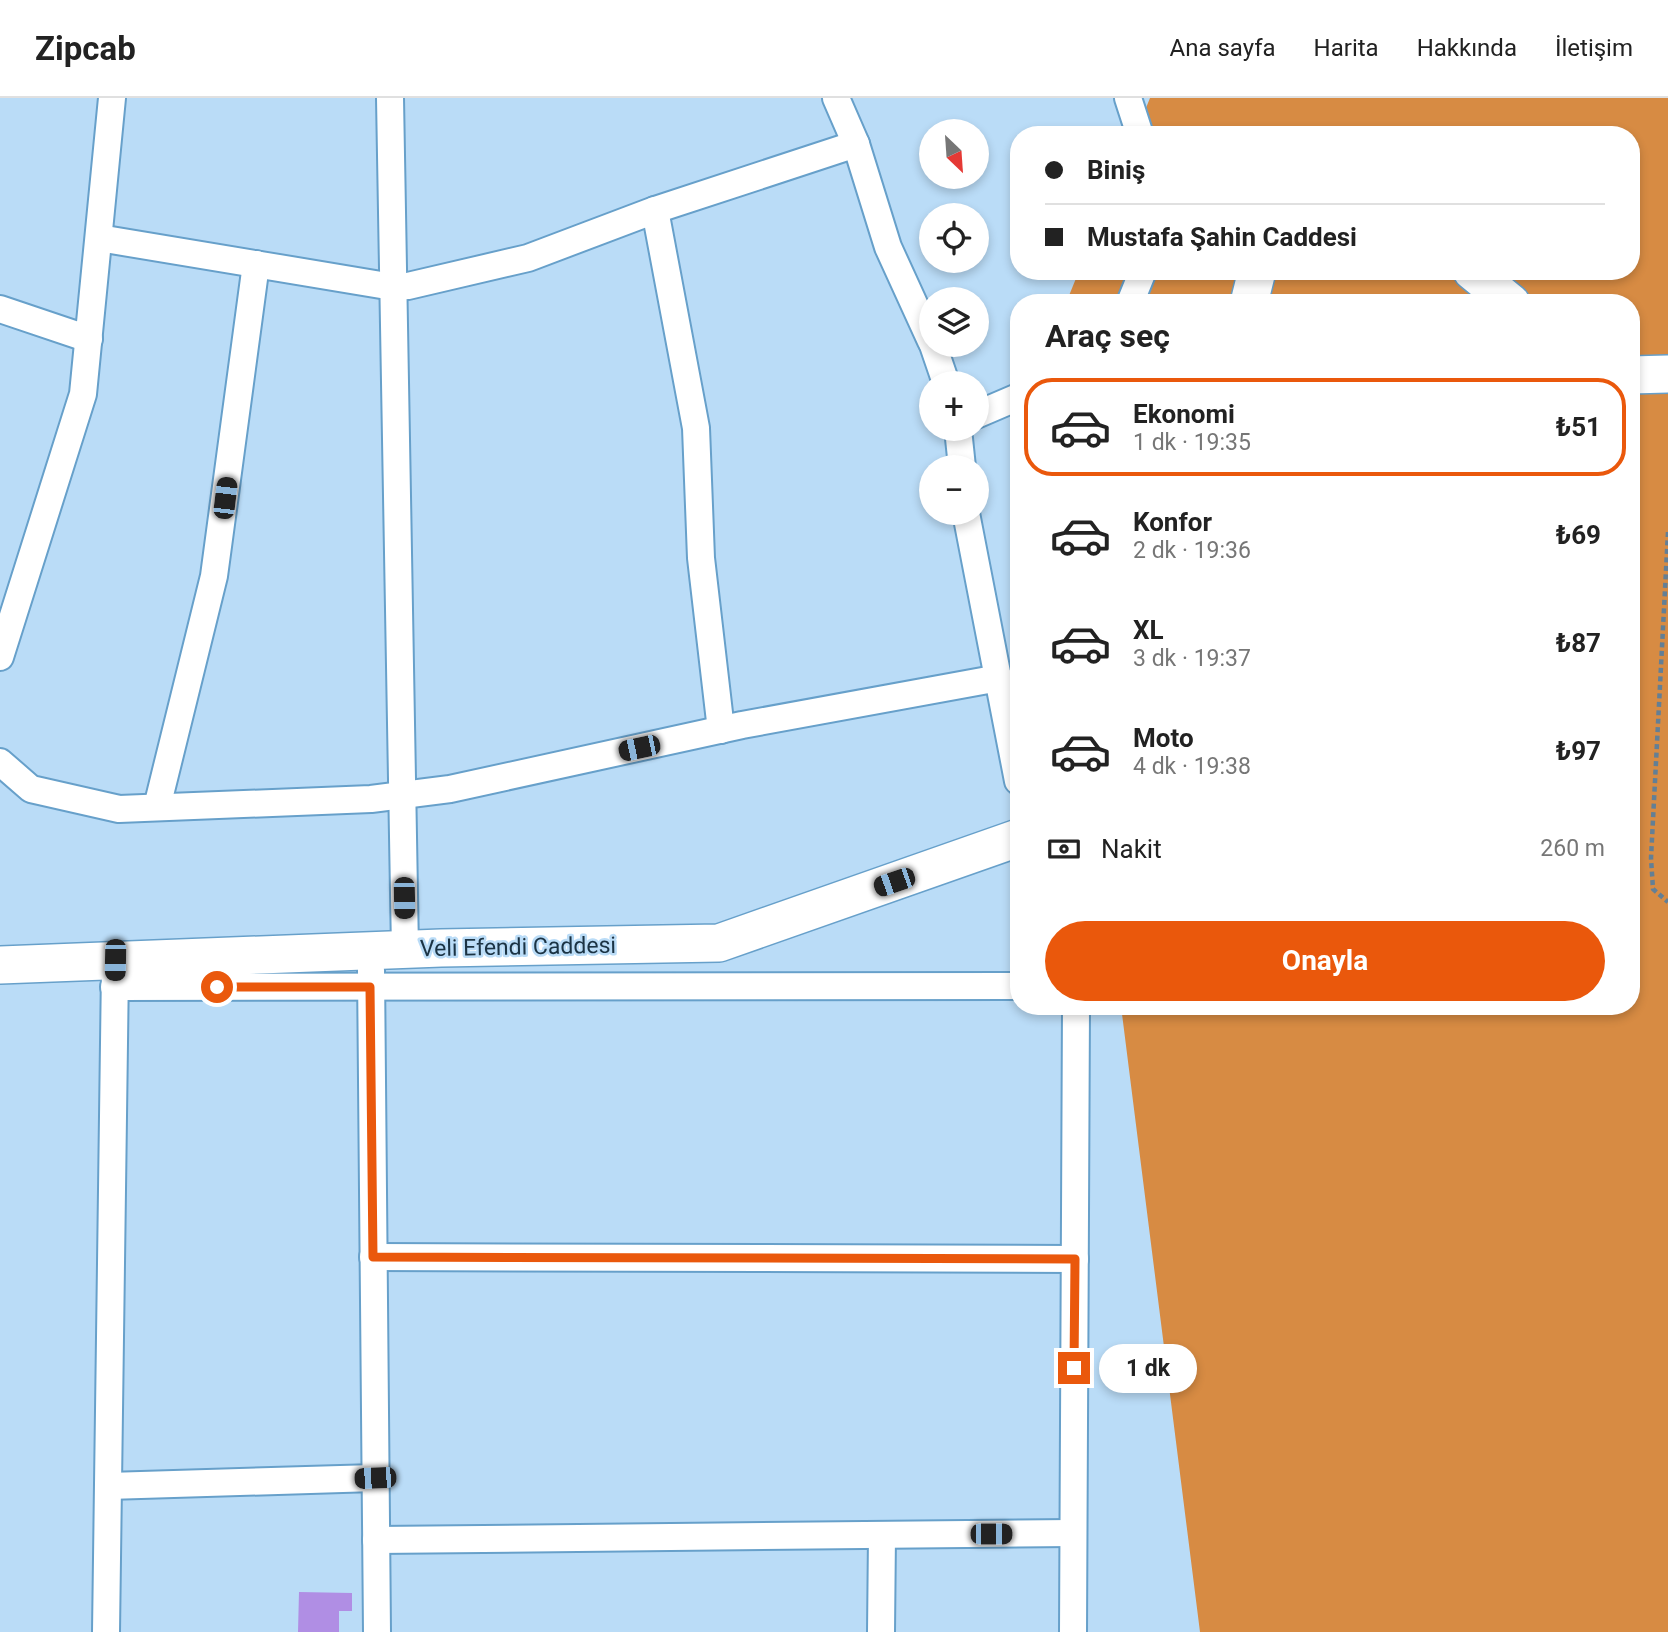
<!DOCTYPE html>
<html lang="tr">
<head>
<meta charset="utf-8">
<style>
  body { margin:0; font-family:Roboto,sans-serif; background:#f6f6f6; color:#222; height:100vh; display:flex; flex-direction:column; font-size:26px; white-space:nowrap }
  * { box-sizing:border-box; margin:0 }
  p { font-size:23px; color:#767676 }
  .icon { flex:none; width:38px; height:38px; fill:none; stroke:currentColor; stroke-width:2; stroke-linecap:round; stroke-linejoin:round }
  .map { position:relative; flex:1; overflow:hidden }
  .side { position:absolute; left:1010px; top:196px; width:630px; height:721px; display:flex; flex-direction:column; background:#fff; border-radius:28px; box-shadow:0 4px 10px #0003 }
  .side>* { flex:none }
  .top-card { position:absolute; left:1010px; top:28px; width:630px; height:154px; border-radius:28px; box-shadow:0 4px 10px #0003; display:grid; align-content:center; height:154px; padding:0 35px; background:#fff }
  .needle { width:46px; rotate:155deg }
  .tools { position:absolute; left:919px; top:21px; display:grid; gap:14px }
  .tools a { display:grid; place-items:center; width:70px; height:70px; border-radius:50%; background:#fff; box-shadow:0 4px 10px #0003; font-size:35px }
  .end { position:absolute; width:32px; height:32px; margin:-16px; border:9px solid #ea580c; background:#fff; box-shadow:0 0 0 4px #fff }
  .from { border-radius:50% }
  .bubble { position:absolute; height:49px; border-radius:24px; background:#fff; box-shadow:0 4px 10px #0003; font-size:23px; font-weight:700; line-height:49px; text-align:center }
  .car { position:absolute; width:21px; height:42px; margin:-21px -10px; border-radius:9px; box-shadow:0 0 5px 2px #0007; background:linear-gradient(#222 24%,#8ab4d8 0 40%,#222 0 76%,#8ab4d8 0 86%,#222 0) }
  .top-card b { display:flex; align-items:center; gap:24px; height:66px; font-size:26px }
  .top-card b+b { border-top:2px solid #e0e0e0 }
  .top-card i { width:18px; height:18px; background:#222 }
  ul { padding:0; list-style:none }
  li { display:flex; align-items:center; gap:21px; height:98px; margin:0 14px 10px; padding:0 21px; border:4px solid transparent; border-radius:28px }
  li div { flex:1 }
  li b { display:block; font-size:26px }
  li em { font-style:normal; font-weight:700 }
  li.on { border-color:#ea580c }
  li>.icon { width:63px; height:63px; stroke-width:1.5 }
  h2 { padding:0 35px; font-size:32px; line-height:84px }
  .pay { display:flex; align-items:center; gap:18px; height:77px; padding:0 35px; font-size:26px }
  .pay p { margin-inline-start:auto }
  .action { display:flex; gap:14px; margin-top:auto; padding:14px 35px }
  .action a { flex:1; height:80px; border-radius:42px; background:#ea580c; color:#fff; font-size:28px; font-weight:700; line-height:80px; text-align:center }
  header { display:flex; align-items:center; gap:42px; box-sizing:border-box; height:98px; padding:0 35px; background:#fff; border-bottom:2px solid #e0e0e0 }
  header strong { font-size:33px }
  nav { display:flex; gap:38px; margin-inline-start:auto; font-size:24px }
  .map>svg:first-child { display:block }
  .forest { fill:#d78b43 }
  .building { fill:#b08ee4 }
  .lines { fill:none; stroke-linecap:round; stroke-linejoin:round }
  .street-casing { stroke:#67a0ca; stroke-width:30 }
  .secondary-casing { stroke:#67a0ca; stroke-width:40 }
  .path { stroke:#637f95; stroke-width:4.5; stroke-dasharray:5 3.5; stroke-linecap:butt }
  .street { stroke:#fff; stroke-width:26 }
  .secondary { stroke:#fff; stroke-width:37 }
  .route { stroke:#ea580c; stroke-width:9 }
  .labels { text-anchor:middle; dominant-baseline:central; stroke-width:5; stroke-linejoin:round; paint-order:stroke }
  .street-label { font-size:23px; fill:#1b3344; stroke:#badcf7 }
</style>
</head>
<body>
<header>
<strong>Zipcab</strong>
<nav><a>Ana sayfa</a><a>Harita</a><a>Hakkında</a><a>İletişim</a></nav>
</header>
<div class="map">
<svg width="1668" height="1534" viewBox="0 0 1668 1534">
  <rect width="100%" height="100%" fill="#badcf7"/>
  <!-- forest -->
  <polygon class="forest" points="1150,0 1668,0 1668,1534 1200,1534 1121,908 1631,908 1631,205 1066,205 1079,173 1631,173 1631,37 1135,37"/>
  <!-- building -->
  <polygon class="building" points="299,1494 352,1495 352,1513 339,1513 339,1534 298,1534"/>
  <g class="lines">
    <defs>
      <g id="street">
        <polyline points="390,0 405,852"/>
        <polyline points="836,0 856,46 888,149 931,243"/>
        <polyline points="1128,0 1140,37"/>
        <polyline points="655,112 696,330 701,460 721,632"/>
        <polyline points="99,140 393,189 408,188 528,160 655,112 856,46"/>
        <polyline points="1130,205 1143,173"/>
        <polyline points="0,211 89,241"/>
        <polyline points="933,247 946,285"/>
        <polyline points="976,317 1018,299"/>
        <polyline points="958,331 962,369"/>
        <polyline points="966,415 1018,683"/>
        <polyline points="0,559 83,296 112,0"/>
        <polyline points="0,664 31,691 119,711 371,701 450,691 742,627 999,580"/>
        <polyline points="157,709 214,478 256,166"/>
        <polyline points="371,872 377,1534"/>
        <polyline points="114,889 1018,888"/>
        <polyline points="373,1159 1075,1161"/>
        <polyline points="108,1388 375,1380"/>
        <polyline points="376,1442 1073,1435"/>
        <polyline points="106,1534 115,871"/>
        <polyline points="881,1534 882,1437"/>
        <polyline points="1073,1534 1076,908"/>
      </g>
      <g id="secondary">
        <polyline points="1472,173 1511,205"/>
        <polyline points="1249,205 1257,173"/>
        <polyline points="1631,277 1668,276"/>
        <polyline points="0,867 441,850 719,845 1018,740"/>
      </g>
    </defs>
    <!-- street casing -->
    <use href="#street" class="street-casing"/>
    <!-- secondary casing -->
    <use href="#secondary" class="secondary-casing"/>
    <!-- path -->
    <polyline class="path" points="1668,434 1651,760 1653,791 1668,804"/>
    <!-- street -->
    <use href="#street" class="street"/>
    <!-- secondary -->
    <use href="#secondary" class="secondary"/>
  </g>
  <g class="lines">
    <!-- route -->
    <polyline class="route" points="217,889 370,889 373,1159 1075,1161 1074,1270"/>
  </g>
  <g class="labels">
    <!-- street labels -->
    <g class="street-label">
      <text transform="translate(518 849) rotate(-1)">Veli Efendi Caddesi</text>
    </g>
  </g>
</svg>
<div class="tools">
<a><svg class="needle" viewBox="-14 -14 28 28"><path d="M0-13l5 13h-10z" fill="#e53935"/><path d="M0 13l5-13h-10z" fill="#767676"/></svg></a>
<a><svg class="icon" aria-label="locate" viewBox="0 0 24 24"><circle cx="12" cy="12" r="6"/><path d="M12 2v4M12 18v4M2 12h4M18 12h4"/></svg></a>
<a><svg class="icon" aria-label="layers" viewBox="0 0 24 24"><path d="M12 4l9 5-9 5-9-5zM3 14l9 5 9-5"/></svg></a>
<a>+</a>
<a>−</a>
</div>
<i class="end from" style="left:217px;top:889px"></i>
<i class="end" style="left:1074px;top:1270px"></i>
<div class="bubble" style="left:1099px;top:1246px;width:98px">1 dk</div>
<i class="car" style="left:225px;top:400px;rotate:7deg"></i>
<i class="car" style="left:639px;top:650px;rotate:258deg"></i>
<i class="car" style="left:894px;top:784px;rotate:251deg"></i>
<i class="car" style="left:404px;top:800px;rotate:179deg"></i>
<i class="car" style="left:115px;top:862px;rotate:181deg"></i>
<i class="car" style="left:375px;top:1380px;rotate:268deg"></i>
<i class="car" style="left:991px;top:1436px;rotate:90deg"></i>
<div class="top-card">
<b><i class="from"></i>Biniş</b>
<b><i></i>Mustafa Şahin Caddesi</b>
</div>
<section class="side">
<h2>Araç seç</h2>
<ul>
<li class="on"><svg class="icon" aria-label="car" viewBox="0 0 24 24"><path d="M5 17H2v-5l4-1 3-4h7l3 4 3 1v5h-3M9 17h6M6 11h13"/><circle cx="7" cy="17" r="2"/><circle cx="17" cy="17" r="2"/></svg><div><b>Ekonomi</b><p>1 dk · 19:35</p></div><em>₺51</em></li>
<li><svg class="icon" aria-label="car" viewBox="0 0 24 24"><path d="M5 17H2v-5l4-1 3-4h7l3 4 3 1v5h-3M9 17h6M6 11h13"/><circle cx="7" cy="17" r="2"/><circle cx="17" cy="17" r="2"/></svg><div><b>Konfor</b><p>2 dk · 19:36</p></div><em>₺69</em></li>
<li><svg class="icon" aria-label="car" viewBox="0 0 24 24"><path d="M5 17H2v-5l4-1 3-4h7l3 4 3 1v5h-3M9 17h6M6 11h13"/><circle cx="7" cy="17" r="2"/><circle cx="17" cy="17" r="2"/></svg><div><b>XL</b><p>3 dk · 19:37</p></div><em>₺87</em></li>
<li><svg class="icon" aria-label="car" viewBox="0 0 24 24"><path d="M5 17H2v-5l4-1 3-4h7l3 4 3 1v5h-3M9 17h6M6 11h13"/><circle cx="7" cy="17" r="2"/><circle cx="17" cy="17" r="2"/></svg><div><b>Moto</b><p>4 dk · 19:38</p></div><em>₺97</em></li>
</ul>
<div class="pay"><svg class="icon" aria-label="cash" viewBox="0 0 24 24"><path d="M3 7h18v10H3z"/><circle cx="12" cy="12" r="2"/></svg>Nakit<p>260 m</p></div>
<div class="action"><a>Onayla</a></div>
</section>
</div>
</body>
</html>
